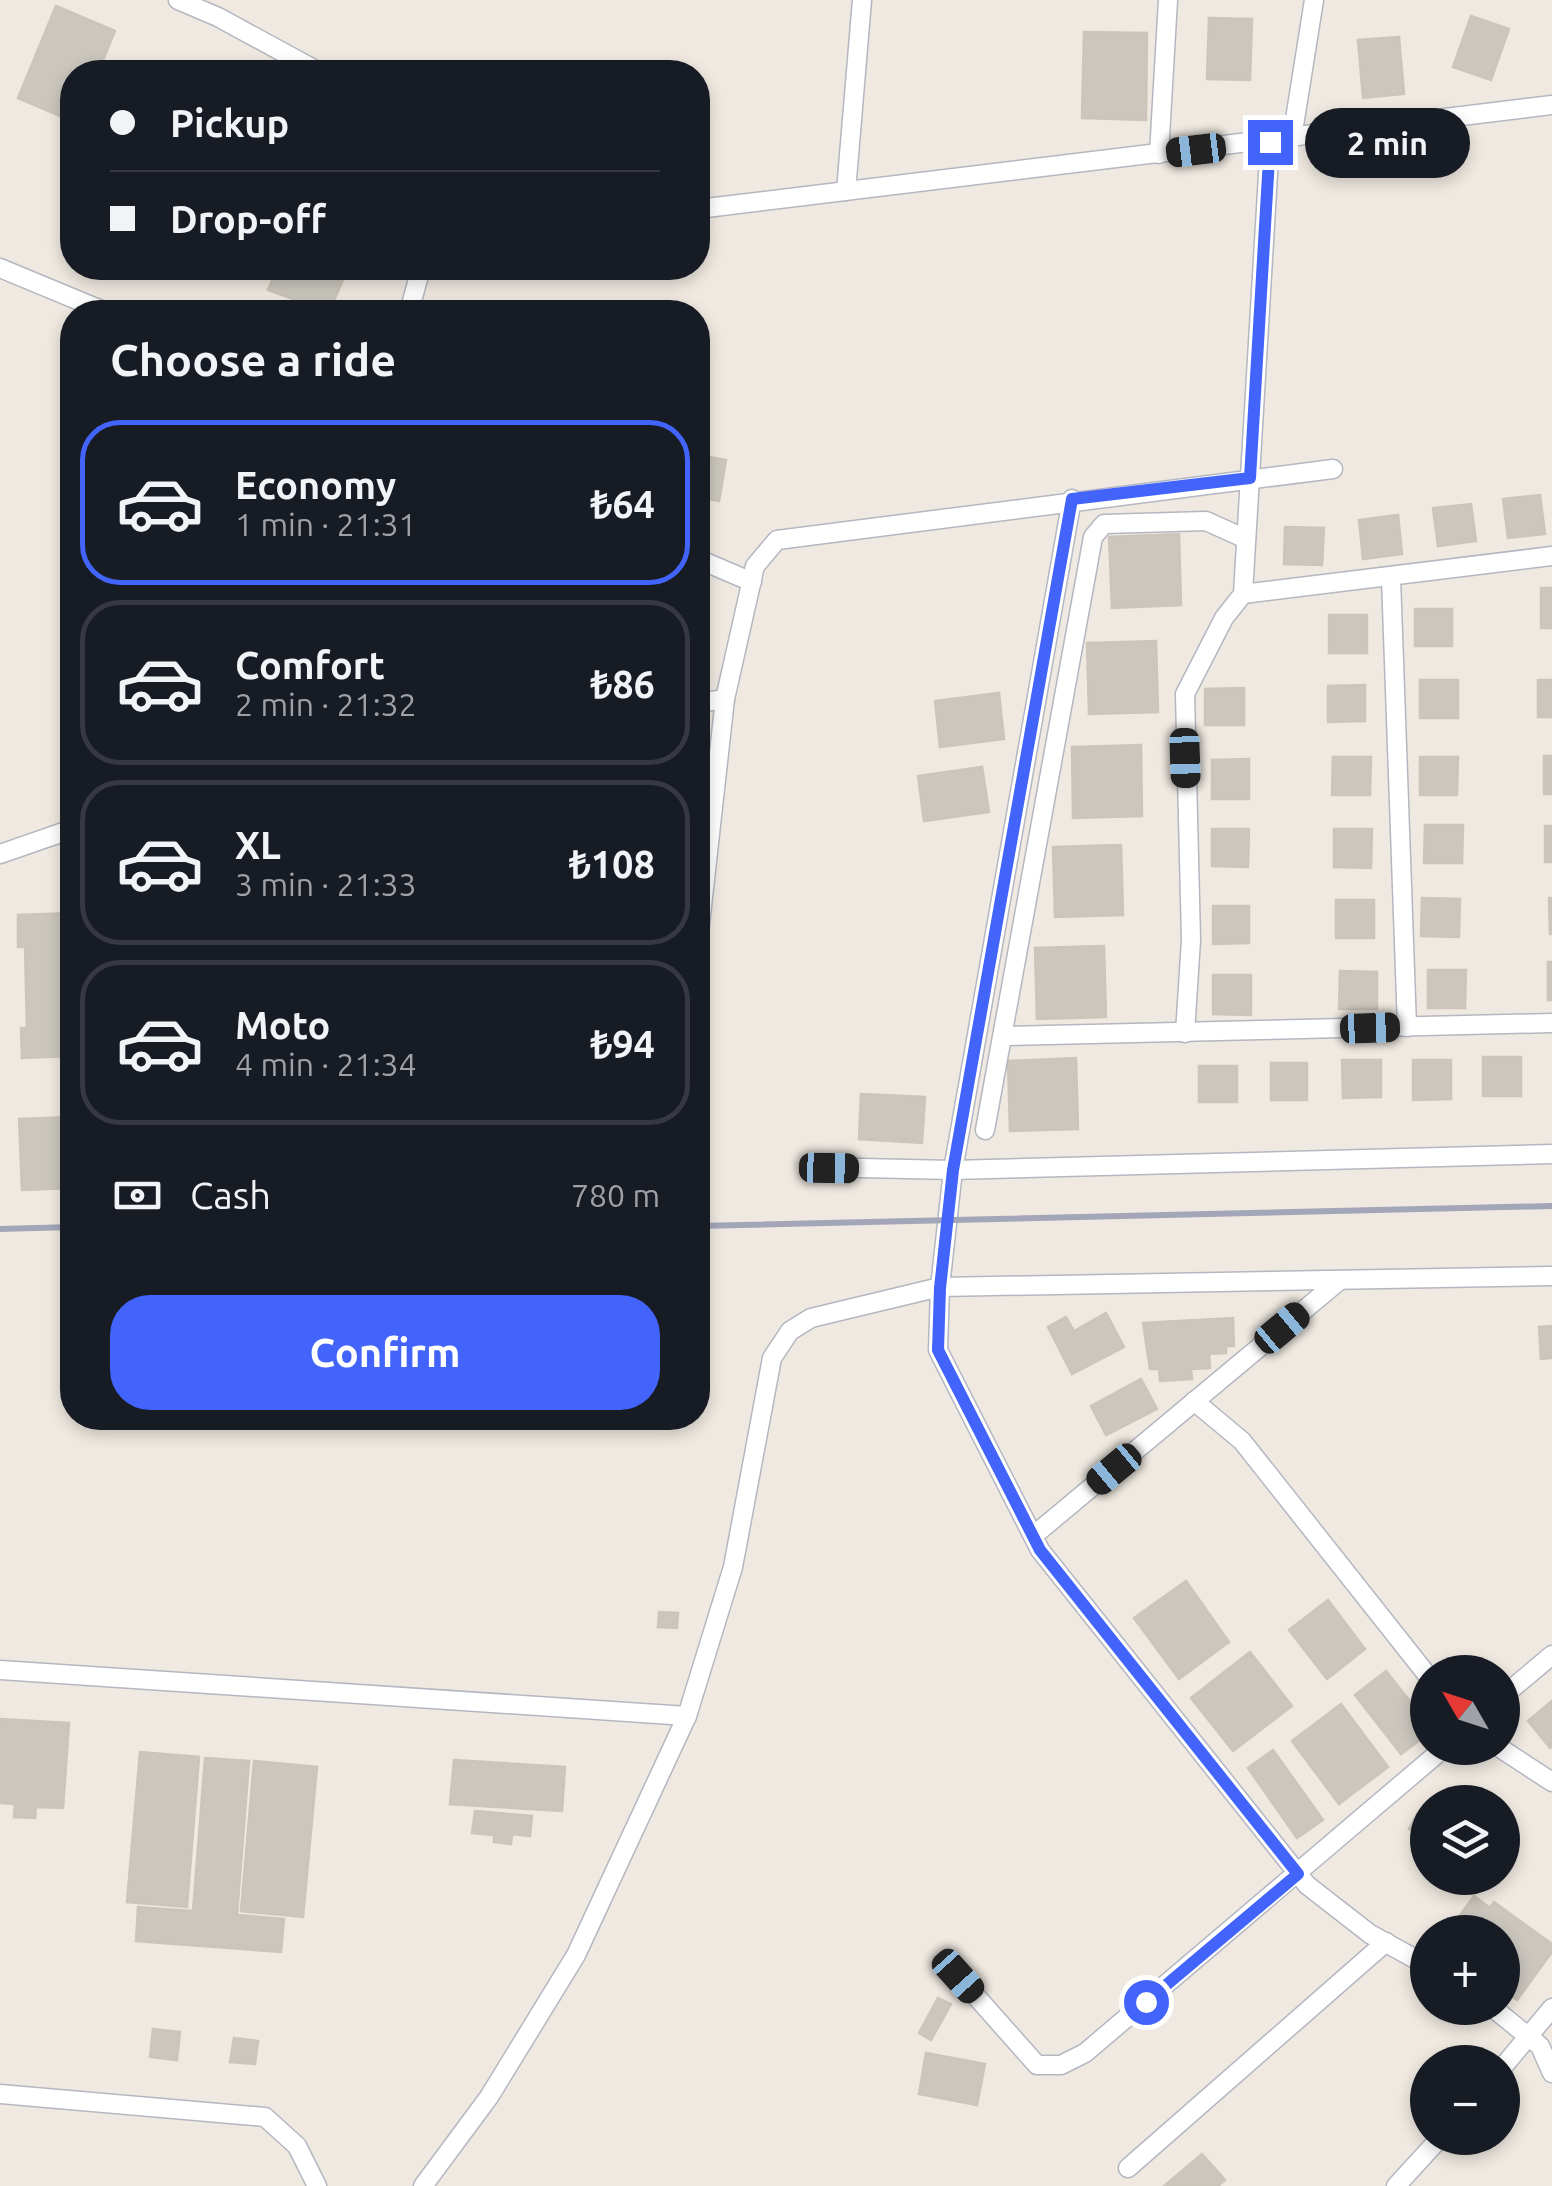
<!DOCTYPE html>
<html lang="en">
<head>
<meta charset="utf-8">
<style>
  body { margin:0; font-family:Ubuntu,sans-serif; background:#20242c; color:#f1f3f6; height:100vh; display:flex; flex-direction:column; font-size:38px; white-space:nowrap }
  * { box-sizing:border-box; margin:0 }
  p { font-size:32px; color:#9ea1a6 }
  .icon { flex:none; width:55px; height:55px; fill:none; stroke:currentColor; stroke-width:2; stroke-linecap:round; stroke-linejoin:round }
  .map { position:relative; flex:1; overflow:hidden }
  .side { position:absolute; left:60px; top:300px; width:650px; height:1130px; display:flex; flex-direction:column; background:#171b24; border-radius:40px; box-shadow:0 5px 15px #0003 }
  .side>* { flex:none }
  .banner { position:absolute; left:60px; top:60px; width:650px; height:220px; border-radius:40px; box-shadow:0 5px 15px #0003; display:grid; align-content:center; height:220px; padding:0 50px; background:#171b24 }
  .needle { width:65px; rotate:309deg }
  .controls { position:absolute; left:1410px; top:1655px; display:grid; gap:20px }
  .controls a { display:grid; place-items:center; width:110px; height:110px; border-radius:50%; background:#171b24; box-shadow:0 5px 15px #0003; font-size:50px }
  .end { position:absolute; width:45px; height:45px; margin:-22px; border:12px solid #4264fb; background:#fff; box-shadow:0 0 0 5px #fff }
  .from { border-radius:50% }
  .bubble { position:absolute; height:70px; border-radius:35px; background:#171b24; box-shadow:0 5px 15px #0003; font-size:32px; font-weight:700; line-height:70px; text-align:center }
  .car { position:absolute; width:30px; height:60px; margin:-30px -15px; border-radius:12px; box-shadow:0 0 8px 2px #0007; background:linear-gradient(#222 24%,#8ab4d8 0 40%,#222 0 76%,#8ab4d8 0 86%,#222 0) }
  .banner b { display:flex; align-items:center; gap:35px; height:95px; font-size:38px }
  .banner b+b { border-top:2px solid #363941 }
  .banner i { width:25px; height:25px; background:#f1f3f6 }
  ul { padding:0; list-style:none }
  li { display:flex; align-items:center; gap:30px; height:165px; margin:0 20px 15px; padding:0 30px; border:5px solid #363941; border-radius:40px }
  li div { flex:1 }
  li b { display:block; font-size:38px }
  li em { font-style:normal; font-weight:700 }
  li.active { border-color:#4264fb }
  li>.icon { width:90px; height:90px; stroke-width:1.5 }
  h2 { padding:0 50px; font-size:45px; line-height:120px }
  .pay { display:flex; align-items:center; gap:25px; height:110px; padding:0 50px; font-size:38px }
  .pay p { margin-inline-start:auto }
  .primary-button { display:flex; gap:20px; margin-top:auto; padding:20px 50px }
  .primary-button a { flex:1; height:115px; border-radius:40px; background:#4264fb; color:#fff; font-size:40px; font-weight:700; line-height:115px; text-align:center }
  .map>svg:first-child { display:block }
  .building { fill:#cbc7bf; stroke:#cbc5ba; stroke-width:2.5 }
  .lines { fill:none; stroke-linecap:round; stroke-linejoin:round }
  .minor-casing { stroke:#b4b7c1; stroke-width:21 }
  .minor { stroke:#fff; stroke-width:18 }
  .rail { stroke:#a3a6b8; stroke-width:6 }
  .route { stroke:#4264fb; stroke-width:12 }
</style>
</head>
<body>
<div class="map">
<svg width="1552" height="2186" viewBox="0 0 1552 2186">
  <rect width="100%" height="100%" fill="#efe9e1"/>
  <!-- building -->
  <g class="building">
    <polygon points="56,6 115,31 98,72 72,72 72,121 18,98"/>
    <polygon points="1471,16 1509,29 1491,80 1453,67"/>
    <polygon points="1209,18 1252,19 1250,80 1207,79"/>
    <polygon points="1084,32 1147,33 1146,120 1082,118"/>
    <polygon points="1399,37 1404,94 1363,98 1358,40"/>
    <polygon points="277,268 348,268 329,312 268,290"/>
    <polygon points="698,455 726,460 719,501 698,497"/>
    <polygon points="1540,495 1545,534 1508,538 1503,499"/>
    <polygon points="1471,504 1476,541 1438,546 1433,508"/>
    <polygon points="1398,515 1402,554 1363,559 1359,520"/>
    <polygon points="1285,527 1324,528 1322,565 1284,564"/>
    <polygon points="1179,534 1181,605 1112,608 1109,537"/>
    <rect x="1541" y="588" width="11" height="40"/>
    <rect x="1415" y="609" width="37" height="37"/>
    <rect x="1329" y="615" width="38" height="38"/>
    <polygon points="1156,641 1158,712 1089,714 1087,643"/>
    <rect x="1420" y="680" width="38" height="38"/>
    <rect x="1538" y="680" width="14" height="37"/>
    <polygon points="1365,685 1365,721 1328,722 1328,686"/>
    <polygon points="1244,688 1244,725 1205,725 1205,689"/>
    <polygon points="999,693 1004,739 940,747 935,701"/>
    <polygon points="1141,745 1142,816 1073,818 1072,747"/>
    <rect x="1544" y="756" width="8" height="38"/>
    <polygon points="1333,757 1371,757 1370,795 1332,795"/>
    <polygon points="1420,757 1458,757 1457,795 1420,795"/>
    <polygon points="1249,759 1249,799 1212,799 1212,760"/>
    <polygon points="982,767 989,812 924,821 918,776"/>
    <polygon points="1425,825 1463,825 1462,863 1424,863"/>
    <rect x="1545" y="826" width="7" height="36"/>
    <polygon points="1212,829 1249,829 1248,867 1212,866"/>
    <polygon points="1334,829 1372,829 1371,868 1334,867"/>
    <polygon points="1121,845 1123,915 1055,917 1053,847"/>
    <polygon points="1422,898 1460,899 1459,937 1421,936"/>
    <polygon points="1549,898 1552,898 1552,934 1550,934"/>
    <rect x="1336" y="900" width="38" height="38"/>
    <polygon points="1213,906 1249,906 1249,943 1213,944"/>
    <polygon points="72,913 72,1056 22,1058 21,1028 27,1028 25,947 18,947 18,915"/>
    <polygon points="1104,946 1106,1017 1037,1019 1035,948"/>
    <rect x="1548" y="962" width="4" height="38"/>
    <polygon points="1428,970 1466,970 1465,1008 1428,1008"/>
    <polygon points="1340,971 1377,972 1377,1009 1339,1009"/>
    <polygon points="1213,975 1251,975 1251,1015 1213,1014"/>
    <rect x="1483" y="1057" width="38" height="39"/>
    <polygon points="1076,1058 1078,1129 1010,1131 1008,1061"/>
    <polygon points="1342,1060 1381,1060 1381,1097 1343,1098"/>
    <polygon points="1413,1060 1451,1060 1451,1099 1413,1100"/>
    <rect x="1271" y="1063" width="36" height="37"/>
    <rect x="1199" y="1066" width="38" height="36"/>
    <polygon points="861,1094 925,1097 922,1143 859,1139"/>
    <polygon points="72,1117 72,1188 22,1190 19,1119"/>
    <polygon points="1106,1313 1124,1347 1072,1374 1048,1327 1066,1317 1074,1331"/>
    <polygon points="1233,1318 1234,1346 1226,1346 1226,1353 1209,1354 1210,1368 1191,1369 1192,1379 1160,1381 1159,1369 1150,1369 1143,1323"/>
    <polygon points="1552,1326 1552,1358 1541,1359 1539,1327"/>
    <polygon points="1141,1379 1157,1409 1106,1435 1091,1406"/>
    <polygon points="1186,1581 1229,1642 1179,1679 1134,1618"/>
    <polygon points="1328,1600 1365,1649 1327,1679 1289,1630"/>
    <polygon points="659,1612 678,1613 677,1628 658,1627"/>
    <polygon points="1250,1652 1292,1706 1233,1751 1191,1698"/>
    <polygon points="1386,1671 1428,1724 1428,1734 1401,1754 1355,1695"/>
    <polygon points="1552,1701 1552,1746 1550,1748 1528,1721"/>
    <polygon points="1341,1704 1388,1767 1339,1804 1292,1741"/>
    <polygon points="0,1719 69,1723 63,1808 36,1807 35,1818 14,1817 15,1804 0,1803"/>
    <polygon points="1273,1750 1323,1820 1297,1838 1248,1768"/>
    <polygon points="140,1752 199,1757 187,1907 127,1902"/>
    <polygon points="205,1758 249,1761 237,1915 284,1919 281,1952 136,1941 138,1907 193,1911"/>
    <polygon points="454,1760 565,1767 562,1811 450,1804"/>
    <polygon points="254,1761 317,1767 303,1917 241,1911"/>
    <polygon points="475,1811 532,1816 530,1836 512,1834 511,1844 494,1842 494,1835 472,1833"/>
    <polygon points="1417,1814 1428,1819 1428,1839 1409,1829"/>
    <polygon points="1474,1896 1490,1908 1494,1902 1552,1944 1552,1952 1517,2000 1502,1989 1502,1932 1448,1932"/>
    <polygon points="938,1998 951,2004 931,2040 919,2033"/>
    <polygon points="153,2029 180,2032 177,2060 150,2057"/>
    <polygon points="234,2038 258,2041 255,2064 230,2062"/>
    <polygon points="926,2053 985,2064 977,2105 919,2094"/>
    <polygon points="1202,2154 1225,2180 1218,2186 1164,2186"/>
  </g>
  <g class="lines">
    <defs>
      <g id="minor">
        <polyline points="178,0 218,17 319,72"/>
        <polyline points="1292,138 1314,0"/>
        <polyline points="1159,154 1168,0"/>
        <polyline points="846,191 862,0"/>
        <polyline points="698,209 1552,105"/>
        <polyline points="0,268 106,312"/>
        <polyline points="409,312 421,268"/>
        <polyline points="1072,499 953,1170 940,1287 938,1350 1040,1550 1307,1885 1370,1934 1428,1966"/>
        <polyline points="698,559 752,582"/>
        <polyline points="1391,578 1407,1027"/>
        <polyline points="1243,594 1552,556"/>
        <polyline points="698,703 725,699"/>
        <polyline points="0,854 72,829"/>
        <polyline points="698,942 725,699 755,566 777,540 1333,469"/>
        <polyline points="1185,1033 1191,940 1185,694 1224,618 1243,594 1270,141"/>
        <polyline points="1004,1036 1552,1023"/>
        <polyline points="985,1130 1093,537 1104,524 1206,521 1246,539"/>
        <polyline points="816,1167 953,1170 1552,1154"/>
        <polyline points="1194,1401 1242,1441 1428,1676"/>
        <polyline points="1033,1536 1340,1280"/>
        <polyline points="0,1670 687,1716"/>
        <polyline points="1502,1697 1552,1655"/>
        <polyline points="1500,1748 1552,1782"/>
        <polyline points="958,1976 1037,2065 1061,2065 1085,2053 1444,1748"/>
        <polyline points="1493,2008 1540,2046 1552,2073"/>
        <polyline points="1502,2068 1552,2008"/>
        <polyline points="0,2094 265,2117 297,2146 317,2186"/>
        <polyline points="1128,2168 1386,1942"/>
        <polyline points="423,2186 489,2097 576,1955 687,1716 733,1567 772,1358 790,1331 811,1318 940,1287 1552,1276"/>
        <polyline points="1396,2186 1440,2138"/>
      </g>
    </defs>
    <!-- minor casing -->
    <use href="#minor" class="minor-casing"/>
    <!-- minor -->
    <use href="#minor" class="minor"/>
    <!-- rail -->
    <g class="rail">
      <polyline points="698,1226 1552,1206"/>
      <polyline points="0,1229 72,1227"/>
    </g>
  </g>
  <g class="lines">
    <!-- route -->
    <polyline class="route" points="1146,2002 1298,1874 1040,1550 938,1350 940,1288 953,1170 1072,499 1250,478 1270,142"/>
  </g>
</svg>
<div class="controls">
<a><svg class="needle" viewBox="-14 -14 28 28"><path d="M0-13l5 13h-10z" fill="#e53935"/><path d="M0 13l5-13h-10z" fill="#9ea1a6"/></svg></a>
<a><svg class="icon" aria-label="layers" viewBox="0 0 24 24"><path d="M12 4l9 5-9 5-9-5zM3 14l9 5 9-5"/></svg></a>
<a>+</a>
<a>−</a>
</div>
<i class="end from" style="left:1146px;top:2002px"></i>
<i class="end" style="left:1270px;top:142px"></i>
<div class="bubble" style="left:1305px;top:108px;width:165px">2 min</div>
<i class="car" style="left:1196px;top:150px;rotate:263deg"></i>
<i class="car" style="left:1185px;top:758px;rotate:178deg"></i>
<i class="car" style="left:1370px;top:1028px;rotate:88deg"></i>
<i class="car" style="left:829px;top:1168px;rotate:91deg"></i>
<i class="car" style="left:1282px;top:1328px;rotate:50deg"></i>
<i class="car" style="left:1114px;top:1469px;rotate:230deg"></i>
<i class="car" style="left:958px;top:1976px;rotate:138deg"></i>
<div class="banner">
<b><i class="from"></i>Pickup</b>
<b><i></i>Drop-off</b>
</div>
<section class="side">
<h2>Choose a ride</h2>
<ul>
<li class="active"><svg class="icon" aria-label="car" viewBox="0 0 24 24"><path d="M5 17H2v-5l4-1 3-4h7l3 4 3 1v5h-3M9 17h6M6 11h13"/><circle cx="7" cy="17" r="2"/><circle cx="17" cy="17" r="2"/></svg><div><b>Economy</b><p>1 min · 21:31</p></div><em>₺64</em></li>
<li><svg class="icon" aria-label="car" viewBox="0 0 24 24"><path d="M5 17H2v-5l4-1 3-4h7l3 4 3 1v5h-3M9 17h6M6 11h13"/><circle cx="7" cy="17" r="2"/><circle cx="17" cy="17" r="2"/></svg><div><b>Comfort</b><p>2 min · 21:32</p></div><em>₺86</em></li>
<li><svg class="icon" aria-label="car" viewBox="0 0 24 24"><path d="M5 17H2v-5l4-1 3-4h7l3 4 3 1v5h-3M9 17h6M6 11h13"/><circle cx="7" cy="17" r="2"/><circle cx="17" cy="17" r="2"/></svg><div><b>XL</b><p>3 min · 21:33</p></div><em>₺108</em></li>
<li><svg class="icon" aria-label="car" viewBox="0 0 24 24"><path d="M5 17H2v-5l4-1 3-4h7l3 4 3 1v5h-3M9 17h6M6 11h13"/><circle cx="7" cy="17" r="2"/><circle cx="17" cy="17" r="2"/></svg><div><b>Moto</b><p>4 min · 21:34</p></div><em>₺94</em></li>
</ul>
<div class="pay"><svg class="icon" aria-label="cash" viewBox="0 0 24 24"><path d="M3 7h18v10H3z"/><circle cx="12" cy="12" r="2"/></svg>Cash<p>780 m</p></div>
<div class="primary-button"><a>Confirm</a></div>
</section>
</div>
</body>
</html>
